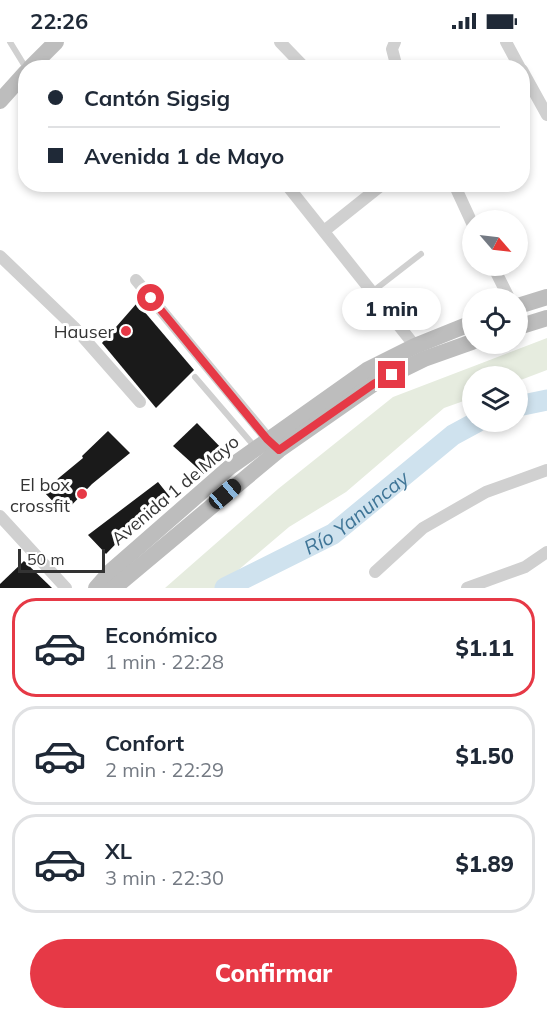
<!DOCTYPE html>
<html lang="es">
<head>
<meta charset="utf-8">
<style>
  body { margin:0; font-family:Mulish,sans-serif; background:#f2f2f3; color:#1f2937; height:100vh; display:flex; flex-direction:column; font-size:22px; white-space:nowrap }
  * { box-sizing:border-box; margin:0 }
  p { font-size:20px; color:#747a83 }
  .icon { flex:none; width:33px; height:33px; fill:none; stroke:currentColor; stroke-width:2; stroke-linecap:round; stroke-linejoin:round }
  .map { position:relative; height:546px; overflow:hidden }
  .drawer { display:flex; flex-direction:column; background:#fff; flex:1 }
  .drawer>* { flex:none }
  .hud { position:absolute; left:18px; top:18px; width:512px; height:132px; border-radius:24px; box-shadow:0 3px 9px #0003; display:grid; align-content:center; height:132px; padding:0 30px; background:#fff }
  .needle { width:39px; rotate:118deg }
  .controls { position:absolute; left:462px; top:168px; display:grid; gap:12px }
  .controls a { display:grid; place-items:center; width:66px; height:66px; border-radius:50%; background:#fff; box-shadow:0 3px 9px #0003; font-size:30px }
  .scale { position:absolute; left:18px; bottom:15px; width:87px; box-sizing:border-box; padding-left:6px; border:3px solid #333; border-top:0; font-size:16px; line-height:21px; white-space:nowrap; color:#333; -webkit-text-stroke:4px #fff; paint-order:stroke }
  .end { position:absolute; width:27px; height:27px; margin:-14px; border:8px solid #e63946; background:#fff; box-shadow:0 0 0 3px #fff }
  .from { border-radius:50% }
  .bubble { position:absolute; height:42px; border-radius:21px; background:#fff; box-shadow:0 3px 9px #0003; font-size:20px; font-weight:800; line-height:42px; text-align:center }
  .car { position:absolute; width:18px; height:36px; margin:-18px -9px; border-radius:8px; box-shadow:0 0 4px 2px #0007; background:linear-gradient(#222 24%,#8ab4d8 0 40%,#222 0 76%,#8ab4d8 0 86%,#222 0) }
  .hud b { display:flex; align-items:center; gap:21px; height:57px; font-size:22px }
  .hud b+b { border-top:2px solid #e0e1e3 }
  .hud i { width:15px; height:15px; background:#1f2937 }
  ul { padding:10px 0 0; list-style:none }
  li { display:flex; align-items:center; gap:18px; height:99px; margin:0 12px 9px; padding:0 18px; border:3px solid #e0e1e3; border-radius:24px }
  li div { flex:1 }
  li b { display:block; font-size:22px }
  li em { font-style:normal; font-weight:800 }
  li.active { border-color:#e63946 }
  li>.icon { width:54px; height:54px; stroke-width:1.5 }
  .action { display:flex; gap:12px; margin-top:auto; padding:12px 30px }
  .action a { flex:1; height:69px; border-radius:36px; background:#e63946; color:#fff; font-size:24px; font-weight:800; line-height:69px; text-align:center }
  .status { display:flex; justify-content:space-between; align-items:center; height:42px; padding:0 30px; background:#fff; direction:ltr }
  .status svg { height:16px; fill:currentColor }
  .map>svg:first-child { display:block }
  .green { fill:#e6ecdf }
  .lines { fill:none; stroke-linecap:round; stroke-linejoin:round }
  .river { stroke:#cfe2ee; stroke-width:21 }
  .building { fill:#1a1a1a }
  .lane { stroke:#d0d0d0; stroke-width:6 }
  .street { stroke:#d0d0d0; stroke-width:12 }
  .secondary { stroke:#bdbdbd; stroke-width:16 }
  .route { stroke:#e63946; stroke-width:8 }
  .poi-dot { fill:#e63946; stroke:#fff; stroke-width:2 }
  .labels { text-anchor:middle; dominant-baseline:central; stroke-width:6; stroke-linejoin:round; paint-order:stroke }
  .poi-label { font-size:18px; fill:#333; stroke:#fff; text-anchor:end }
  .street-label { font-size:18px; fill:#333; stroke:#fff }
  .water-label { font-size:20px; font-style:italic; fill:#3f7597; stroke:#fff }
</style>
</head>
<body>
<div class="status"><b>22:26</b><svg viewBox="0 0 49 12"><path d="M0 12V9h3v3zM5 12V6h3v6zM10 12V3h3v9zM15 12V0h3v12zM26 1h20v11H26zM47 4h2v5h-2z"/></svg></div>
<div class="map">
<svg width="547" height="546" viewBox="0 0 547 546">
  <rect width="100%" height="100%" fill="#fff"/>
  <!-- green -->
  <polygon class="green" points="547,296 547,328 518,339 518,334 472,334 472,356 444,366 346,450 289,485 217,546 165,546 278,447 393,355"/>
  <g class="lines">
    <!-- river -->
    <g class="river">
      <polyline points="518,364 547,358"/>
      <path id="s1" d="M225,546L333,492L453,393L477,380"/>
    </g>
  </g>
  <!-- building -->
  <g class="building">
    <polygon points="137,261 194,328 156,366 102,301"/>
    <polygon points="197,381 227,412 204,432 173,404"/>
    <polygon points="108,389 130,411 92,442 64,471 43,449 83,416 82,414"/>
    <polygon points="158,440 170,455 135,482 106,512 88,493"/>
    <polygon points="24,519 52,546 0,546 0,542"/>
  </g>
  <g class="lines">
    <!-- lane -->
    <g class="lane">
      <polyline points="10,0 26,26"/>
      <polyline points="372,250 421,212"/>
      <polyline points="195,335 255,405"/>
    </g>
    <!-- street -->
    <g class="street">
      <polyline points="280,0 305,26"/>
      <polyline points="395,0 392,7 397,26"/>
      <polyline points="506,0 520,26"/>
      <polyline points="522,28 547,73"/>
      <polyline points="286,142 415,304"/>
      <polyline points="454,142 472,181"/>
      <polyline points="324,189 383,142"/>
      <polyline points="0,214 74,285 140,360"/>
      <polyline points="493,224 509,256"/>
      <polyline points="136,238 274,404"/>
      <polyline points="0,474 66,546"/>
      <polyline points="375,530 423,486 486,450 547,428"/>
      <polyline points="467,546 525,525 547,510"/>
    </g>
    <!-- secondary -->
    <g class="secondary">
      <polyline points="30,26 56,0"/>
      <polyline points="0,59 26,30"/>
      <polyline points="518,264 547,255"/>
      <polyline points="518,285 547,276"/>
      <polyline points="96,546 111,529 230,425 367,328 415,304 472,281"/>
      <polyline points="114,546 279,408 375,341 424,317 472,300"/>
    </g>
  </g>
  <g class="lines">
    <!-- route -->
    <polyline class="route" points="151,256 267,397 279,408 375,341 392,333"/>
  </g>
  <!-- markers -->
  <g class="poi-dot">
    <circle cx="126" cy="289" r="6"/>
    <circle cx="82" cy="452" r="6"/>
  </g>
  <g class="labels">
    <!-- poi labels -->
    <g class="poi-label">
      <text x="114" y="289">Hauser</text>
      <text x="70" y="442">El box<tspan x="70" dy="21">crossfit</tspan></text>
    </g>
    <!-- street labels -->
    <g class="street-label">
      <text transform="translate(175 448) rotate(-40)">Avenida 1 de Mayo</text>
    </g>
    <!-- water labels -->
    <g class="water-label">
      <text stroke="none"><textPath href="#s1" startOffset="152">Río Yanuncay</textPath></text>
    </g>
  </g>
</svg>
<div class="controls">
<a><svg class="needle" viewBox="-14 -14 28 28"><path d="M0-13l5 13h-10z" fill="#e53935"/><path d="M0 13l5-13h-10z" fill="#747a83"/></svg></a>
<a><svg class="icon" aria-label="locate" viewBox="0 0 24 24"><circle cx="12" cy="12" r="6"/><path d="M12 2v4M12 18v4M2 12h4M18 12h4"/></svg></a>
<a><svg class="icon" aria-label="layers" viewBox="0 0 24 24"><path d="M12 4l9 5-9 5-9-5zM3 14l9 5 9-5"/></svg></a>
</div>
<div class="scale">50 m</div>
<i class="end from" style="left:151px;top:256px"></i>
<i class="end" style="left:392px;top:333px"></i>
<div class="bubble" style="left:342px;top:246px;width:99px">1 min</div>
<i class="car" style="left:225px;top:452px;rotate:50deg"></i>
<div class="hud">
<b><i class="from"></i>Cantón Sigsig</b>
<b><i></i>Avenida 1 de Mayo</b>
</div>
</div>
<section class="drawer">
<ul>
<li class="active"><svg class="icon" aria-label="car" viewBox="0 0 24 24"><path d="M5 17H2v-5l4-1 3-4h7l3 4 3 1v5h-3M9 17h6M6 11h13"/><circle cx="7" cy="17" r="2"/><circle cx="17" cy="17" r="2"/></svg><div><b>Económico</b><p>1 min · 22:28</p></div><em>$1.11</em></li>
<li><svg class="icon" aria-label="car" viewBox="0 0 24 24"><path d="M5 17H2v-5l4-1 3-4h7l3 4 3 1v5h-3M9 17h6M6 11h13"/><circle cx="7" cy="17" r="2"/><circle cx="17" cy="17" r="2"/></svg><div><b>Confort</b><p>2 min · 22:29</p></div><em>$1.50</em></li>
<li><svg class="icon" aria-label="car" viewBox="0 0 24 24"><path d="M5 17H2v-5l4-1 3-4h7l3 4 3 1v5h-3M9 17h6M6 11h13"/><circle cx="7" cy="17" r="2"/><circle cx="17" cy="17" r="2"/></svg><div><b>XL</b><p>3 min · 22:30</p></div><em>$1.89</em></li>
</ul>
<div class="action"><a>Confirmar</a></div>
</section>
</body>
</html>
